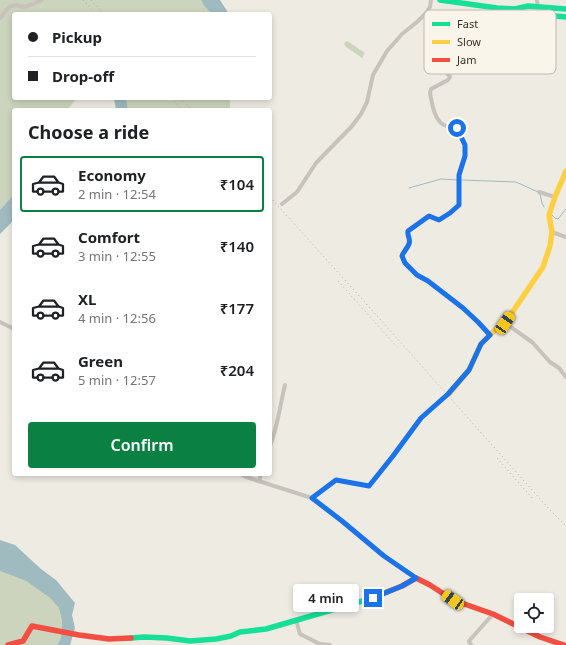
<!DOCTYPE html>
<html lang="en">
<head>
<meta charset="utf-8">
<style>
  body { margin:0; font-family:"Noto Sans",sans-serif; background:#f2f2f2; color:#202124; height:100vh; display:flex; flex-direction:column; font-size:15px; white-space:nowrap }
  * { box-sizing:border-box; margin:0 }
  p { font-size:13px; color:#757577 }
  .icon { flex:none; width:22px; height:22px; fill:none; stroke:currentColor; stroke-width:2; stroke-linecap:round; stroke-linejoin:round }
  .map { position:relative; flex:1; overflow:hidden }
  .sheet { position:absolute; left:12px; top:108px; width:260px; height:368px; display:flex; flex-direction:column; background:#fff; border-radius:4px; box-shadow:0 2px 6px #0003 }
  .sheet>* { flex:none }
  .hud { position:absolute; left:12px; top:12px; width:260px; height:88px; border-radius:4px; box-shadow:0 2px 6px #0003; display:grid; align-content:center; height:88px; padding:0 16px; background:#fff }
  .fabs { position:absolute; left:514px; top:593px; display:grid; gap:8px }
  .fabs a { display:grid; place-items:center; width:40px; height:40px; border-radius:4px; background:#fff; box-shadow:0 2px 6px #0003; font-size:20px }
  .end { position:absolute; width:18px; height:18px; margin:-9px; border:5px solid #1a73e8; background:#fff; box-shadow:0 0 0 2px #fff }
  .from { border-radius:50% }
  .bubble { position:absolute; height:28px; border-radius:4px; background:#fff; box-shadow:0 2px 6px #0003; font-size:13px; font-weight:600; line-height:28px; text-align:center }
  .car { position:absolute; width:12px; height:24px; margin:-12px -6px; border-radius:5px; box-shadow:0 0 3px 1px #0007; background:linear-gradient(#f5c518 24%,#345 0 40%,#f5c518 0 76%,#345 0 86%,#f5c518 0) }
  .hud b { display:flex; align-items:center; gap:14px; height:38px; font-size:15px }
  .hud b+b { border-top:1px solid #e0e0e0 }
  .hud i { width:10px; height:10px; background:#202124 }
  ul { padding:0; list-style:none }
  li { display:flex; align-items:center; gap:12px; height:56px; margin:0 8px 6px; padding:0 8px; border:2px solid transparent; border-radius:4px }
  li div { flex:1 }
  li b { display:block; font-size:15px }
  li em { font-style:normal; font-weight:600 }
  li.active { border-color:#0b8043 }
  li>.icon { width:36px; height:36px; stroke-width:1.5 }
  h2 { padding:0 16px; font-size:18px; line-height:48px }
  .button { display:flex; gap:8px; margin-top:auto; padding:8px 16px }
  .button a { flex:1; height:46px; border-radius:4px; background:#0b8043; color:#fff; font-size:16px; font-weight:600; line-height:46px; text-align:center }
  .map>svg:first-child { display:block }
  .green { fill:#ccd4bd }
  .water { fill:#9fbbbf }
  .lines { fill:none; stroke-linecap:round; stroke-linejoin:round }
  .stream { stroke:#9fbbbf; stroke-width:1 }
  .street { stroke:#c7c3bc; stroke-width:4 }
  .fast { stroke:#16e098; stroke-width:5.5 }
  .slow { stroke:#ffcf43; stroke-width:5.5 }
  .jam { stroke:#f24e42; stroke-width:5.5 }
  .rail { stroke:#afaba5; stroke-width:1; stroke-dasharray:1 3; stroke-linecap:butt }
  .route { stroke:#1a73e8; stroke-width:5 }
  .key { fill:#faf5eb; stroke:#c0bab1; stroke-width:1 }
  .key-label { font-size:11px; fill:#383029 }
</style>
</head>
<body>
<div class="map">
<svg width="566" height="645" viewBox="0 0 566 645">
  <rect width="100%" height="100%" fill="#eeebe3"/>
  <!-- green -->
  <g class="green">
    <polygon points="0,0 201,0 204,6 212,14 14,14 14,98 77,98 67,110 14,110 14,194 0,210"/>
    <polygon points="346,41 349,42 365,53 362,58 346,47 344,44"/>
    <polygon points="126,98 231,98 230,101 230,110 128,110"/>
    <polygon points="0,571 26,581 50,598 59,608 62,621 61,638 57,645 0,645"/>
  </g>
  <!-- water -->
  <g class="water">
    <polygon points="201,0 220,0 229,14 212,14 204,6"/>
    <polygon points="114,98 126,98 128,110 116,110"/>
    <polygon points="14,194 14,220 0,234 0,210"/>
    <polygon points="0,540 15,545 41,569 56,580 75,603 72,615 75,628 70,645 57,645 61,638 62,621 59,608 50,598 26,581 0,571"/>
  </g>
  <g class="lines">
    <!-- stream -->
    <g class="stream">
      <polyline points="462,180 516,182 538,192"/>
      <polyline points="409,188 441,179 458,180"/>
      <polyline points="540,194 542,203 544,207"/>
      <polyline points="551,214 555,218 558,219 566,209"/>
    </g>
    <!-- street -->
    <g class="street">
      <polyline points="537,0 538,7"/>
      <polyline points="0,18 9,7 16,5 23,7 33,4 42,0"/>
      <polyline points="539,192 555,197"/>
      <polyline points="282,204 297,192 316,163 352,126 361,114 367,102 373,75 387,51 402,34 417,22 426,13 430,7 431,0"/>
      <polyline points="552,232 566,237"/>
      <polyline points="0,322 14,329"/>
      <polyline points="505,323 532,342 550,362 559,368 566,377"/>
      <path d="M490,335L478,322L463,308L428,281L417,275L405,263L402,256C403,252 407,249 409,244C411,239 407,236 408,231L429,216L439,220L450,213L459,205V175L465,156V145L457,128C453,127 448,127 444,125C434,120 432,103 430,93L431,89L448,80L450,77L433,54L434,46L482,18L497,8"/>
      <path d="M270,446C278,426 280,405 285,385"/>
      <polyline points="241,474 246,477 312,498 342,521 384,556 416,578"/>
      <polyline points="259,481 261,474"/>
      <polyline points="312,498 336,480 369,486 393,456 421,418 449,394"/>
      <polyline points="296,620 300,634 320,644 330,645"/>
      <polyline points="471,645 469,641 493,614"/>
    </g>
    <!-- fast -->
    <g class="fast">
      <polyline points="440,0 497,8 515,9 528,6 566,9"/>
      <polyline points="515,9 525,13 566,17"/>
      <polyline points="131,638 144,637 167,638 190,641 216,639 231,636 240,632 266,629 373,598 387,592"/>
    </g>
    <!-- slow -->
    <polyline class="slow" points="449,394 469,370 481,344 494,331 505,323 543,267 550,246 552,232 549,215 555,197 566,171"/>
    <!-- jam -->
    <g class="jam">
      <polyline points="387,592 402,586 416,578 430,585 453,600 493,614 540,637 564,645"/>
      <polyline points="8,645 23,641 32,626 79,635 109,639 131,638"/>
    </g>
    <!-- rail -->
    <g class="rail">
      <polyline points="83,0 93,11"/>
      <polyline points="91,0 104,14"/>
      <polyline points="172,98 183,110"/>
      <polyline points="181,98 191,110"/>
      <polyline points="270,197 362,299 550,510 566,526"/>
      <polyline points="338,281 397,347"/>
      <polyline points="497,458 533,499"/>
    </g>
  </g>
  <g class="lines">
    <!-- route -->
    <path class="route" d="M373,598L402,586L416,578L384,556L342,521L312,498L336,480L369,486L393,456L421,418L448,394L469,370L481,344L490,335L478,322L463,308L428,281L417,275L405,263L402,256C403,252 407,249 409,244C411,239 407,236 408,231L429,216L439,220L450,213L459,205V175L465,156V145L457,128"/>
  </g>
  <!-- legend -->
  <rect x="424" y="10" width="132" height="64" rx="6" class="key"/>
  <rect x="432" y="22" width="18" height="4" fill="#16e098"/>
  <rect x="432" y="40" width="18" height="4" fill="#ffcf43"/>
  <rect x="432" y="58" width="18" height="4" fill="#f24e42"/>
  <g class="key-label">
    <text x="457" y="28">Fast</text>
    <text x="457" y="46">Slow</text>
    <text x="457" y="64">Jam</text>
  </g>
</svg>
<div class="fabs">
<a><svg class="icon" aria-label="locate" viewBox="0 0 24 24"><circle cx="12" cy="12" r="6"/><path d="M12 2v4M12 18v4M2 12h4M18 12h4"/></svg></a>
</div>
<i class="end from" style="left:457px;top:128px"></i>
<i class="end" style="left:373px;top:598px"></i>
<div class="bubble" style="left:293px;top:584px;width:66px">4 min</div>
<i class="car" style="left:505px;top:323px;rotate:34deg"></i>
<i class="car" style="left:453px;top:600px;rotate:305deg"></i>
<div class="hud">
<b><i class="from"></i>Pickup</b>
<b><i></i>Drop-off</b>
</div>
<section class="sheet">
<h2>Choose a ride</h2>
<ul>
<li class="active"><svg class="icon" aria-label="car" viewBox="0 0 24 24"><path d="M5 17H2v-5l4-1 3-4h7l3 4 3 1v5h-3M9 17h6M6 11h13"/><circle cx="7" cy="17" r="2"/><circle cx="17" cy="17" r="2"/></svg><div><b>Economy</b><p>2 min · 12:54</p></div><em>₹104</em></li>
<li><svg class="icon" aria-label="car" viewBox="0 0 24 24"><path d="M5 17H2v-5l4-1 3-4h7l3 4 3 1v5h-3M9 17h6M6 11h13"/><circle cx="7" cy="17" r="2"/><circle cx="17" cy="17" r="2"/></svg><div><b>Comfort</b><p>3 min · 12:55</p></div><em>₹140</em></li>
<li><svg class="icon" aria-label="car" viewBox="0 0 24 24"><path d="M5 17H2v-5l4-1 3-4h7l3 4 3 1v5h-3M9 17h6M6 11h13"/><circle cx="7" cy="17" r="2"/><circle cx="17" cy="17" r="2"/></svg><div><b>XL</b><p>4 min · 12:56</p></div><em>₹177</em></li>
<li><svg class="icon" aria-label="car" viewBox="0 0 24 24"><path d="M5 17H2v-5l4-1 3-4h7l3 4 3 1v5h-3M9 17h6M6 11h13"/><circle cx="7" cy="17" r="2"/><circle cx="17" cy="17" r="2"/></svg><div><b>Green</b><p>5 min · 12:57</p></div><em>₹204</em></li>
</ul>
<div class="button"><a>Confirm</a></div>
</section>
</div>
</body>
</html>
